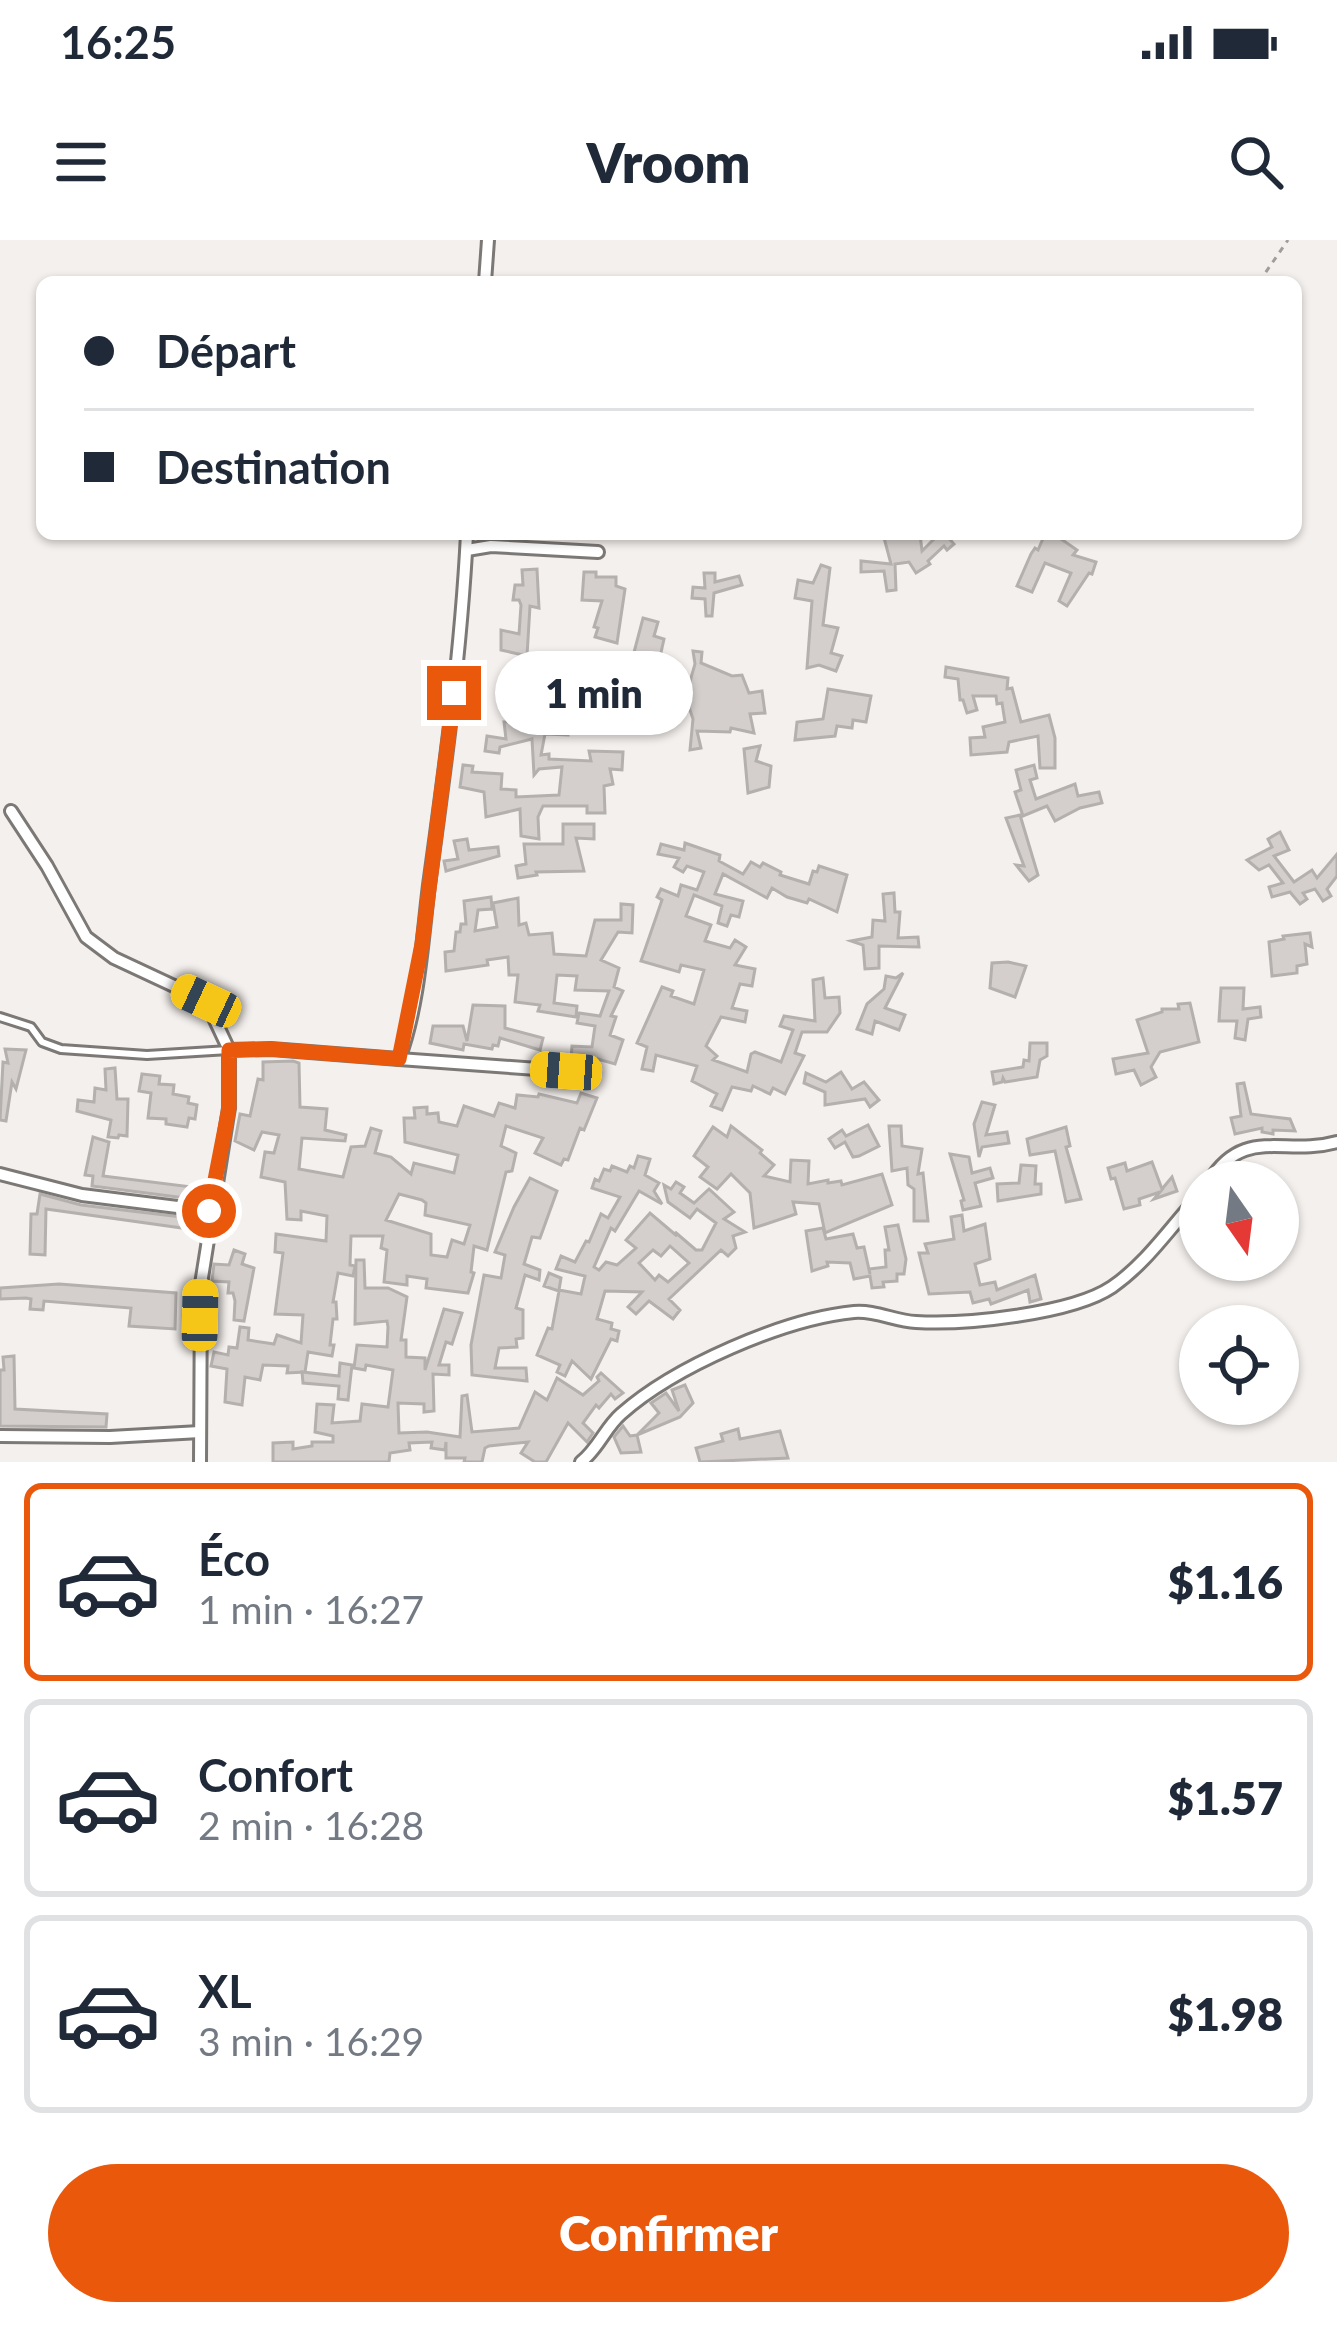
<!DOCTYPE html>
<html lang="fr">
<head>
<meta charset="utf-8">
<style>
  body { margin:0; font-family:Lato,sans-serif; background:#f2f2f3; color:#1f2937; height:100vh; display:flex; flex-direction:column; font-size:45px; white-space:nowrap }
  * { box-sizing:border-box; margin:0 }
  p { font-size:39px; color:#747a83 }
  .icon { flex:none; width:66px; height:66px; fill:none; stroke:currentColor; stroke-width:2; stroke-linecap:round; stroke-linejoin:round }
  .map { position:relative; height:1222px; overflow:hidden }
  .sheet { display:flex; flex-direction:column; background:#fff; flex:1 }
  .sheet>* { flex:none }
  .banner { position:absolute; left:36px; top:36px; width:1266px; height:264px; border-radius:18px; box-shadow:0 3px 9px #0004; display:grid; align-content:center; height:264px; padding:0 48px; background:#fff }
  .needle { width:78px; rotate:166deg }
  .fabs { position:absolute; left:1179px; top:921px; display:grid; gap:24px }
  .fabs a { display:grid; place-items:center; width:120px; height:120px; border-radius:50%; background:#fff; box-shadow:0 3px 9px #0004; font-size:60px }
  .end { position:absolute; width:54px; height:54px; margin:-27px; border:15px solid #ea580c; background:#fff; box-shadow:0 0 0 6px #fff }
  .from { border-radius:50% }
  .bubble { position:absolute; height:84px; border-radius:42px; background:#fff; box-shadow:0 3px 9px #0004; font-size:39px; font-weight:800; line-height:84px; text-align:center }
  .car { position:absolute; width:36px; height:72px; margin:-36px -18px; border-radius:15px; box-shadow:0 0 9px 3px #0007; background:linear-gradient(#f5c518 24%,#345 0 40%,#f5c518 0 76%,#345 0 86%,#f5c518 0) }
  .banner b { display:flex; align-items:center; gap:42px; height:114px; font-size:45px }
  .banner b+b { border-top:3px solid #e0e1e3 }
  .banner i { width:30px; height:30px; background:#1f2937 }
  ul { padding:21px 0 0; list-style:none }
  li { display:flex; align-items:center; gap:36px; height:198px; margin:0 24px 18px; padding:0 24px; border:6px solid #e0e1e3; border-radius:18px }
  li div { flex:1 }
  li b { display:block; font-size:45px }
  li em { font-style:normal; font-weight:800 }
  li.on { border-color:#ea580c }
  li>.icon { width:108px; height:108px; stroke-width:1.5 }
  .button { display:flex; gap:24px; margin-top:auto; padding:24px 48px }
  .button a { flex:1; height:138px; border-radius:72px; background:#ea580c; color:#fff; font-size:48px; font-weight:800; line-height:138px; text-align:center }
  .status { display:flex; justify-content:space-between; align-items:center; height:84px; padding:0 60px; background:#fff; direction:ltr }
  .status svg { height:33px; fill:currentColor }
  header { display:flex; justify-content:space-between; align-items:center; height:156px; padding:0 48px; background:#fff; font-size:54px; font-weight:800 }
  .map>svg:first-child { display:block }
  .building { fill:#d4cfcd; stroke:#b4b0ae; stroke-width:3; fill-rule:evenodd }
  .lines { fill:none; stroke-linecap:round; stroke-linejoin:round }
  .lane-casing { stroke:#7c7876; stroke-width:12 }
  .street-casing { stroke:#7c7876; stroke-width:16 }
  .path { stroke:#a09d9b; stroke-width:3; stroke-dasharray:6 6; stroke-linecap:butt }
  .lane { stroke:#fff; stroke-width:6 }
  .street { stroke:#fff; stroke-width:10 }
  .route { stroke:#ea580c; stroke-width:15 }
</style>
</head>
<body>
<div class="status"><b>16:25</b><svg viewBox="0 0 49 12"><path d="M0 12V9h3v3zM5 12V6h3v6zM10 12V3h3v9zM15 12V0h3v12zM26 1h20v11H26zM47 4h2v5h-2z"/></svg></div>
<header><svg class="icon" aria-label="menu" viewBox="0 0 24 24"><path d="M4 6h16M4 12h16M4 18h16"/></svg>Vroom<svg class="icon" aria-label="search" viewBox="0 0 24 24"><circle cx="10" cy="10" r="6"/><path d="M15 15l6 6"/></svg></header>
<div class="map">
<svg width="1337" height="1222" viewBox="0 0 1337 1222">
  <rect width="100%" height="100%" fill="#f4f0ed"/>
  <!-- building -->
  <g class="building">
    <polygon points="883,294 920,294 922,311 939,294 945,294 954,304 947,310 944,306 928,321 930,324 916,333 909,322 895,324 896,350 887,351 884,331 861,332 861,321 891,324"/>
    <polygon points="1045,294 1063,294 1061,299 1077,310 1073,315 1096,322 1092,334 1089,333 1067,366 1059,361 1071,333 1045,323 1032,352 1017,346 1031,314 1035,308 1038,310"/>
    <polygon points="821,325 830,328 823,385 838,388 831,413 842,416 836,431 819,425 807,428 812,361 795,358 798,340 813,343"/>
    <polygon points="537,329 539,368 530,366 527,416 501,410 501,390 519,394 521,365 519,360 513,360 515,345 523,345 522,330"/>
    <polygon points="584,332 596,332 596,337 616,337 616,346 625,349 617,403 595,397 598,388 594,387 602,361 582,360"/>
    <polygon points="704,333 715,333 715,342 739,336 742,345 714,353 712,376 706,376 705,359 692,358 693,347 705,348"/>
    <polygon points="643,378 658,382 654,396 664,399 658,426 632,420"/>
    <polygon points="693,411 702,412 701,423 732,436 742,435 749,453 762,451 765,473 750,474 754,493 731,488 730,492 697,491 701,508 690,510 693,479 689,467 683,466 695,424"/>
    <polygon points="946,427 1008,438 1007,449 1012,448 1021,482 1049,475 1055,498 1055,528 1040,528 1038,496 1009,502 1007,512 971,515 970,498 985,497 983,487 1005,482 1002,463 997,464 996,456 973,456 977,470 967,473 963,460 960,460 958,439 945,437"/>
    <polygon points="586,431 601,435 600,438 622,440 621,460 601,460 601,470 577,464"/>
    <polygon points="828,449 871,456 866,482 853,480 852,488 837,486 835,496 795,500 797,482 823,479"/>
    <polygon points="526,470 548,476 547,485 568,486 568,495 545,494 541,515 549,514 549,519 591,521 589,511 623,512 622,530 610,529 613,544 604,546 605,573 587,573 587,566 543,566 538,577 539,599 521,596 520,569 486,577 484,552 460,547 463,525 473,526 472,532 502,534 501,549 516,550 516,557 559,555 562,527 539,529 534,535 532,499 500,507 499,513 485,511 487,496 506,499 504,482 522,481"/>
    <polygon points="760,506 756,521 771,526 769,547 748,553 744,509"/>
    <polygon points="1034,525 1037,538 1030,540 1036,559 1075,544 1078,556 1099,552 1102,563 1080,568 1055,581 1047,566 1023,576 1015,552 1021,550 1016,530"/>
    <polygon points="1020,575 1038,635 1029,641 1016,625 1024,626 1006,578"/>
    <polygon points="563,584 594,584 594,599 576,598 584,631 536,632 537,635 518,638 516,626 526,624 524,604 563,604"/>
    <polygon points="1280,592 1289,610 1274,616 1294,642 1312,630 1317,638 1337,614 1337,636 1327,649 1331,656 1323,661 1315,649 1303,653 1307,659 1300,664 1290,652 1272,657 1269,647 1283,643 1269,625 1259,630 1247,620 1272,607 1268,599"/>
    <polygon points="467,599 469,610 498,607 499,616 446,631 444,621 458,619 454,601"/>
    <polygon points="685,603 720,615 719,621 743,634 751,622 760,627 763,623 781,632 780,635 809,644 813,631 817,632 819,626 847,635 837,672 809,659 807,663 787,657 772,648 767,658 723,634 715,654 743,661 739,677 731,675 727,686 718,683 722,666 694,655 686,676 711,685 705,701 730,708 735,700 746,707 735,725 755,729 752,746 740,744 732,768 747,771 745,782 721,777 706,806 717,816 713,820 747,832 751,814 755,812 781,822 793,790 780,786 784,776 815,781 813,740 823,738 825,758 839,757 840,773 827,792 802,792 795,813 804,816 785,854 773,848 770,854 753,846 751,851 732,847 722,870 711,866 717,854 692,841 697,826 656,815 653,831 642,829 647,807 637,803 662,747 673,751 671,756 694,764 704,730 681,725 679,732 641,721 662,660 657,657 661,649 678,656 681,645 697,650 704,632 687,626 683,632 674,627 679,618 658,614 661,604 684,610"/>
    <polygon points="894,653 895,672 900,672 898,698 918,697 919,707 879,706 879,728 865,729 863,705 851,701 872,697 873,680 885,681 883,654"/>
    <polygon points="491,657 492,669 478,670 475,691 497,687 493,663 518,658 519,685 526,683 529,695 552,693 554,714 586,716 595,680 621,680 621,664 633,665 632,693 618,692 601,720 619,728 614,747 623,751 611,776 616,777 610,795 623,800 615,824 598,819 598,824 591,824 587,834 575,830 578,820 571,819 572,806 592,807 595,786 577,783 579,773 600,776 609,751 575,750 577,736 557,735 554,763 577,766 576,777 538,771 540,765 515,762 518,735 509,735 508,717 487,720 488,725 446,731 445,712 454,711 456,692 460,692 461,684 466,684 464,661"/>
    <polygon points="1310,693 1312,707 1305,704 1307,724 1297,726 1297,733 1272,736 1269,702 1284,699 1283,696"/>
    <polygon points="1008,722 1026,726 1015,757 990,748 992,723"/>
    <polygon points="903,733 885,768 905,775 899,790 875,781 872,794 857,789 867,764 884,749 886,736 896,738"/>
    <polygon points="1221,748 1244,748 1243,769 1260,767 1261,777 1248,779 1245,800 1235,798 1237,781 1219,781"/>
    <polygon points="1190,763 1199,802 1160,812 1151,827 1156,837 1141,845 1134,830 1116,834 1113,819 1148,813 1137,780 1162,772 1162,769 1179,769 1178,764"/>
    <polygon points="473,765 505,766 505,788 543,798 540,810 500,798 498,806 493,805 492,809 464,804 463,810 430,803 433,786 463,786 467,801"/>
    <polygon points="1030,803 1047,803 1047,816 1040,820 1037,837 1005,842 1003,838 1002,842 994,844 992,832 1023,827 1024,820 1029,821"/>
    <polygon points="5,809 26,810 16,849 12,842 6,881 0,880 3,822 8,823"/>
    <path d="M293,821L299,823L300,867L327,869L325,890L346,895L345,901L302,898L299,929L343,937L351,907L365,906L371,888L381,891L375,913L391,917L411,934L414,923L454,933L458,915L405,902L404,878H415L414,868L427,867V874L438,873L439,882L457,886L464,866L494,876L499,863L515,868L517,855L538,857L539,854L577,863L581,853L597,858L584,890L580,888L568,920L564,919L561,925L535,913L543,898L506,886L501,906L516,913L512,931L506,932L487,1010L474,1006L471,1032L474,1033L468,1053L426,1048L427,1039L407,1036V1045L384,1042L387,1010L381,1008L383,996H351L350,1025L355,1026L353,1036L338,1033L333,1062H336L337,1079H333L330,1105H334L332,1116L308,1112L305,1132L287,1133L288,1126L263,1125L260,1140L245,1137L242,1165L225,1162L227,1129L211,1126L214,1112L228,1115L229,1107L237,1108L240,1087L249,1088L248,1100L274,1104L277,1095L301,1103L303,1075L275,1074L283,1013L275,1012L276,994L326,1001L327,976L301,971V980L287,979L285,942L261,937L265,912L274,913L279,895L262,892L254,910L235,901L240,874L250,876L258,839L263,840V822ZM399,954L422,960L426,963L425,975L470,985L464,1004L452,1000L447,1017L431,1015V994L386,980Z"/>
    <polygon points="115,828 117,859 128,859 127,896 119,895 118,898 108,897 111,880 77,871 78,860 94,862 95,848 106,850 105,829"/>
    <polygon points="841,832 852,849 864,842 879,860 870,867 865,859 825,865 825,852 804,843 806,833 826,842"/>
    <polygon points="142,834 160,836 159,844 174,845 173,854 189,857 188,863 197,865 195,879 189,878 187,887 166,884 166,879 148,878 151,853 139,851"/>
    <polygon points="1244,843 1251,874 1290,879 1295,891 1273,890 1273,894 1262,892 1262,888 1235,894 1231,878 1241,876 1237,844"/>
    <polygon points="982,862 995,865 986,895 1007,892 1009,903 982,907 979,917 974,884"/>
    <polygon points="868,885 879,906 859,916 853,917 845,902 835,908 829,899 842,890 846,896"/>
    <polygon points="731,886 762,910 760,913 774,925 764,936 790,942 791,920 809,921 808,944 828,940 828,943 841,941 842,945 882,934 892,965 825,993 819,964 793,962 796,974 754,988 750,953 731,934 717,949 700,937 708,927 694,916 713,887 727,897"/>
    <polygon points="889,886 901,886 902,906 922,909 918,934 923,933 928,981 914,981 914,949 908,945 907,928 892,931"/>
    <polygon points="1066,887 1070,906 1066,907 1081,959 1066,962 1055,911 1030,915 1027,899"/>
    <polygon points="93,897 109,902 103,936 192,947 193,959 92,946 93,936 85,935"/>
    <polygon points="950,914 969,917 972,933 990,928 993,938 975,943 981,966 963,970 961,961 964,960"/>
    <path d="M638,916L650,919L645,935L659,943L654,951L662,964L639,951L615,991L611,988L594,1027L599,1030L606,1022L617,1025L636,1008L626,1000L650,973L677,996L675,992L696,1010H702L716,983L697,969L690,978L668,962L664,945L671,949L676,942L684,947L680,953L694,963L709,949L734,972L724,979L745,992L733,996L736,1008L728,1016L721,1010L669,1059L680,1070L673,1079L649,1061L636,1074L628,1067L642,1052L605,1051L597,1079L612,1083L611,1089L619,1091L617,1101L611,1099L591,1139L572,1121L565,1136L557,1132L560,1125L537,1115L548,1088L552,1089L559,1051L544,1046L549,1033L561,1038L559,1050L581,1054L585,1036L556,1029L561,1016L575,1022L586,1001L589,1002L601,974L608,978L620,957L592,948L595,939L599,941L604,929L610,931L612,926L627,932L630,926L634,928ZM670,1006L689,1023L668,1042L659,1035L655,1040L639,1023L653,1010L661,1016Z"/>
    <polygon points="1152,922 1162,949 1172,937 1177,951 1154,959 1160,952 1139,959 1140,965 1124,969 1115,938 1111,939 1108,928 1125,923 1127,931"/>
    <polygon points="1021,925 1036,926 1035,944 1041,944 1041,954 998,961 997,944 1019,943"/>
    <polygon points="530,938 557,951 540,998 532,997 524,1024 540,1030 539,1040 525,1035 516,1068 523,1070 523,1098 516,1099 517,1107 499,1108 495,1128 526,1128 527,1141 472,1135 471,1105 484,1035 501,1038 505,1015 495,1012 514,967"/>
    <polygon points="40,954 81,965 190,978 189,989 46,969 45,1015 30,1014 31,974 37,974"/>
    <polygon points="962,975 964,991 985,984 990,1019 975,1024 980,1045 995,1042 997,1050 1035,1035 1041,1059 1030,1062 1028,1050 991,1064 989,1059 973,1063 970,1052 929,1054 919,1013 928,1013 925,1004 954,999 951,977"/>
    <polygon points="898,985 906,1019 904,1034 897,1034 897,1041 883,1042 884,1047 872,1048 870,1036 854,1039 850,1023 827,1022 828,1026 812,1031 806,991 823,988 826,999 853,994 857,1008 864,1007 870,1034 869,1029 886,1027 885,1010 889,1010 885,987"/>
    <polygon points="234,1010 245,1014 242,1024 254,1028 244,1081 234,1080 235,1061 233,1053 228,1053 229,1042 212,1041 214,1024 229,1025"/>
    <polygon points="356,1020 364,1020 365,1048 388,1048 407,1057 401,1100 406,1100 406,1117 425,1118 425,1130 444,1069 462,1073 452,1104 446,1102 439,1125 449,1125 449,1135 433,1134 434,1171 424,1172 424,1164 398,1163 399,1193 427,1192 460,1197 462,1156 467,1155 472,1192 519,1188 535,1152 547,1160 557,1138 583,1155 599,1141 597,1137 601,1133 623,1153 615,1159 611,1154 599,1168 596,1165 583,1183 593,1193 587,1202 568,1183 546,1222 535,1222 521,1213 528,1202 489,1206 485,1208 482,1222 464,1222 465,1218 446,1218 446,1202 445,1210 431,1208 432,1202 409,1203 410,1210 390,1213 389,1222 273,1222 273,1203 293,1202 293,1209 312,1206 312,1202 333,1202 333,1196 315,1192 317,1164 334,1165 332,1183 360,1181 362,1164 388,1167 393,1130 366,1125 365,1130 354,1128 357,1105 387,1107 388,1087 387,1081 355,1084"/>
    <polygon points="59,1044 176,1053 175,1089 129,1086 131,1068 44,1061 43,1070 30,1069 31,1059 26,1058 0,1059 0,1048"/>
    <polygon points="14,1116 15,1169 107,1174 106,1187 0,1186 0,1130 4,1130 3,1117"/>
    <polygon points="340,1123 352,1125 348,1160 338,1159 339,1146 303,1143 302,1132 339,1136"/>
    <polygon points="685,1145 693,1163 680,1177 637,1195 641,1212 621,1213 614,1197 623,1186 630,1196 637,1195 659,1173 651,1163 666,1153 679,1171 672,1150"/>
    <polygon points="738,1189 740,1199 780,1191 788,1218 700,1222 696,1208 723,1201 721,1194"/>
  </g>
  <g class="lines">
    <defs>
      <polyline id="lane" points="0,777 31,787 42,802 61,809 147,815 229,810"/>
      <g id="street">
        <polyline points="485,42 488,0"/>
        <polyline points="467,310 491,306 598,312"/>
        <polyline points="11,571 47,626 86,697 114,718 206,761 229,810"/>
        <polyline points="399,819 565,831"/>
        <polyline points="0,934 82,955 209,971"/>
        <path d="M1209,942C1244,885 1284,917 1337,902"/>
        <polyline points="0,1196 110,1197 200,1192"/>
        <path d="M200,1222L201,1044L229,868V810L271,809L399,819C419,765 422,702 429,645C445,529 461,412 467,294"/>
        <path d="M581,1222C598,1209 605,1188 621,1174C674,1127 783,1079 854,1072C875,1070 895,1081 916,1082C964,1085 1072,1074 1112,1047C1148,1022 1171,986 1200,955"/>
      </g>
    </defs>
    <!-- lane casing -->
    <use href="#lane" class="lane-casing"/>
    <!-- street casing -->
    <use href="#street" class="street-casing"/>
    <!-- path -->
    <polyline class="path" points="1259,42 1288,0"/>
    <!-- lane -->
    <use href="#lane" class="lane"/>
    <!-- street -->
    <use href="#street" class="street"/>
  </g>
  <g class="lines">
    <!-- route -->
    <polyline class="route" points="209,971 229,868 229,810 271,809 399,819 422,704 454,453"/>
  </g>
</svg>
<div class="fabs">
<a><svg class="needle" viewBox="-14 -14 28 28"><path d="M0-13l5 13h-10z" fill="#e53935"/><path d="M0 13l5-13h-10z" fill="#747a83"/></svg></a>
<a><svg class="icon" aria-label="locate" viewBox="0 0 24 24"><circle cx="12" cy="12" r="6"/><path d="M12 2v4M12 18v4M2 12h4M18 12h4"/></svg></a>
</div>
<i class="end from" style="left:209px;top:971px"></i>
<i class="end" style="left:454px;top:453px"></i>
<div class="bubble" style="left:495px;top:411px;width:198px">1 min</div>
<i class="car" style="left:206px;top:761px;rotate:295deg"></i>
<i class="car" style="left:566px;top:831px;rotate:274deg"></i>
<i class="car" style="left:200px;top:1075px;rotate:1deg"></i>
<div class="banner">
<b><i class="from"></i>Départ</b>
<b><i></i>Destination</b>
</div>
</div>
<section class="sheet">
<ul>
<li class="on"><svg class="icon" aria-label="car" viewBox="0 0 24 24"><path d="M5 17H2v-5l4-1 3-4h7l3 4 3 1v5h-3M9 17h6M6 11h13"/><circle cx="7" cy="17" r="2"/><circle cx="17" cy="17" r="2"/></svg><div><b>Éco</b><p>1 min · 16:27</p></div><em>$1.16</em></li>
<li><svg class="icon" aria-label="car" viewBox="0 0 24 24"><path d="M5 17H2v-5l4-1 3-4h7l3 4 3 1v5h-3M9 17h6M6 11h13"/><circle cx="7" cy="17" r="2"/><circle cx="17" cy="17" r="2"/></svg><div><b>Confort</b><p>2 min · 16:28</p></div><em>$1.57</em></li>
<li><svg class="icon" aria-label="car" viewBox="0 0 24 24"><path d="M5 17H2v-5l4-1 3-4h7l3 4 3 1v5h-3M9 17h6M6 11h13"/><circle cx="7" cy="17" r="2"/><circle cx="17" cy="17" r="2"/></svg><div><b>XL</b><p>3 min · 16:29</p></div><em>$1.98</em></li>
</ul>
<div class="button"><a>Confirmer</a></div>
</section>
</body>
</html>
